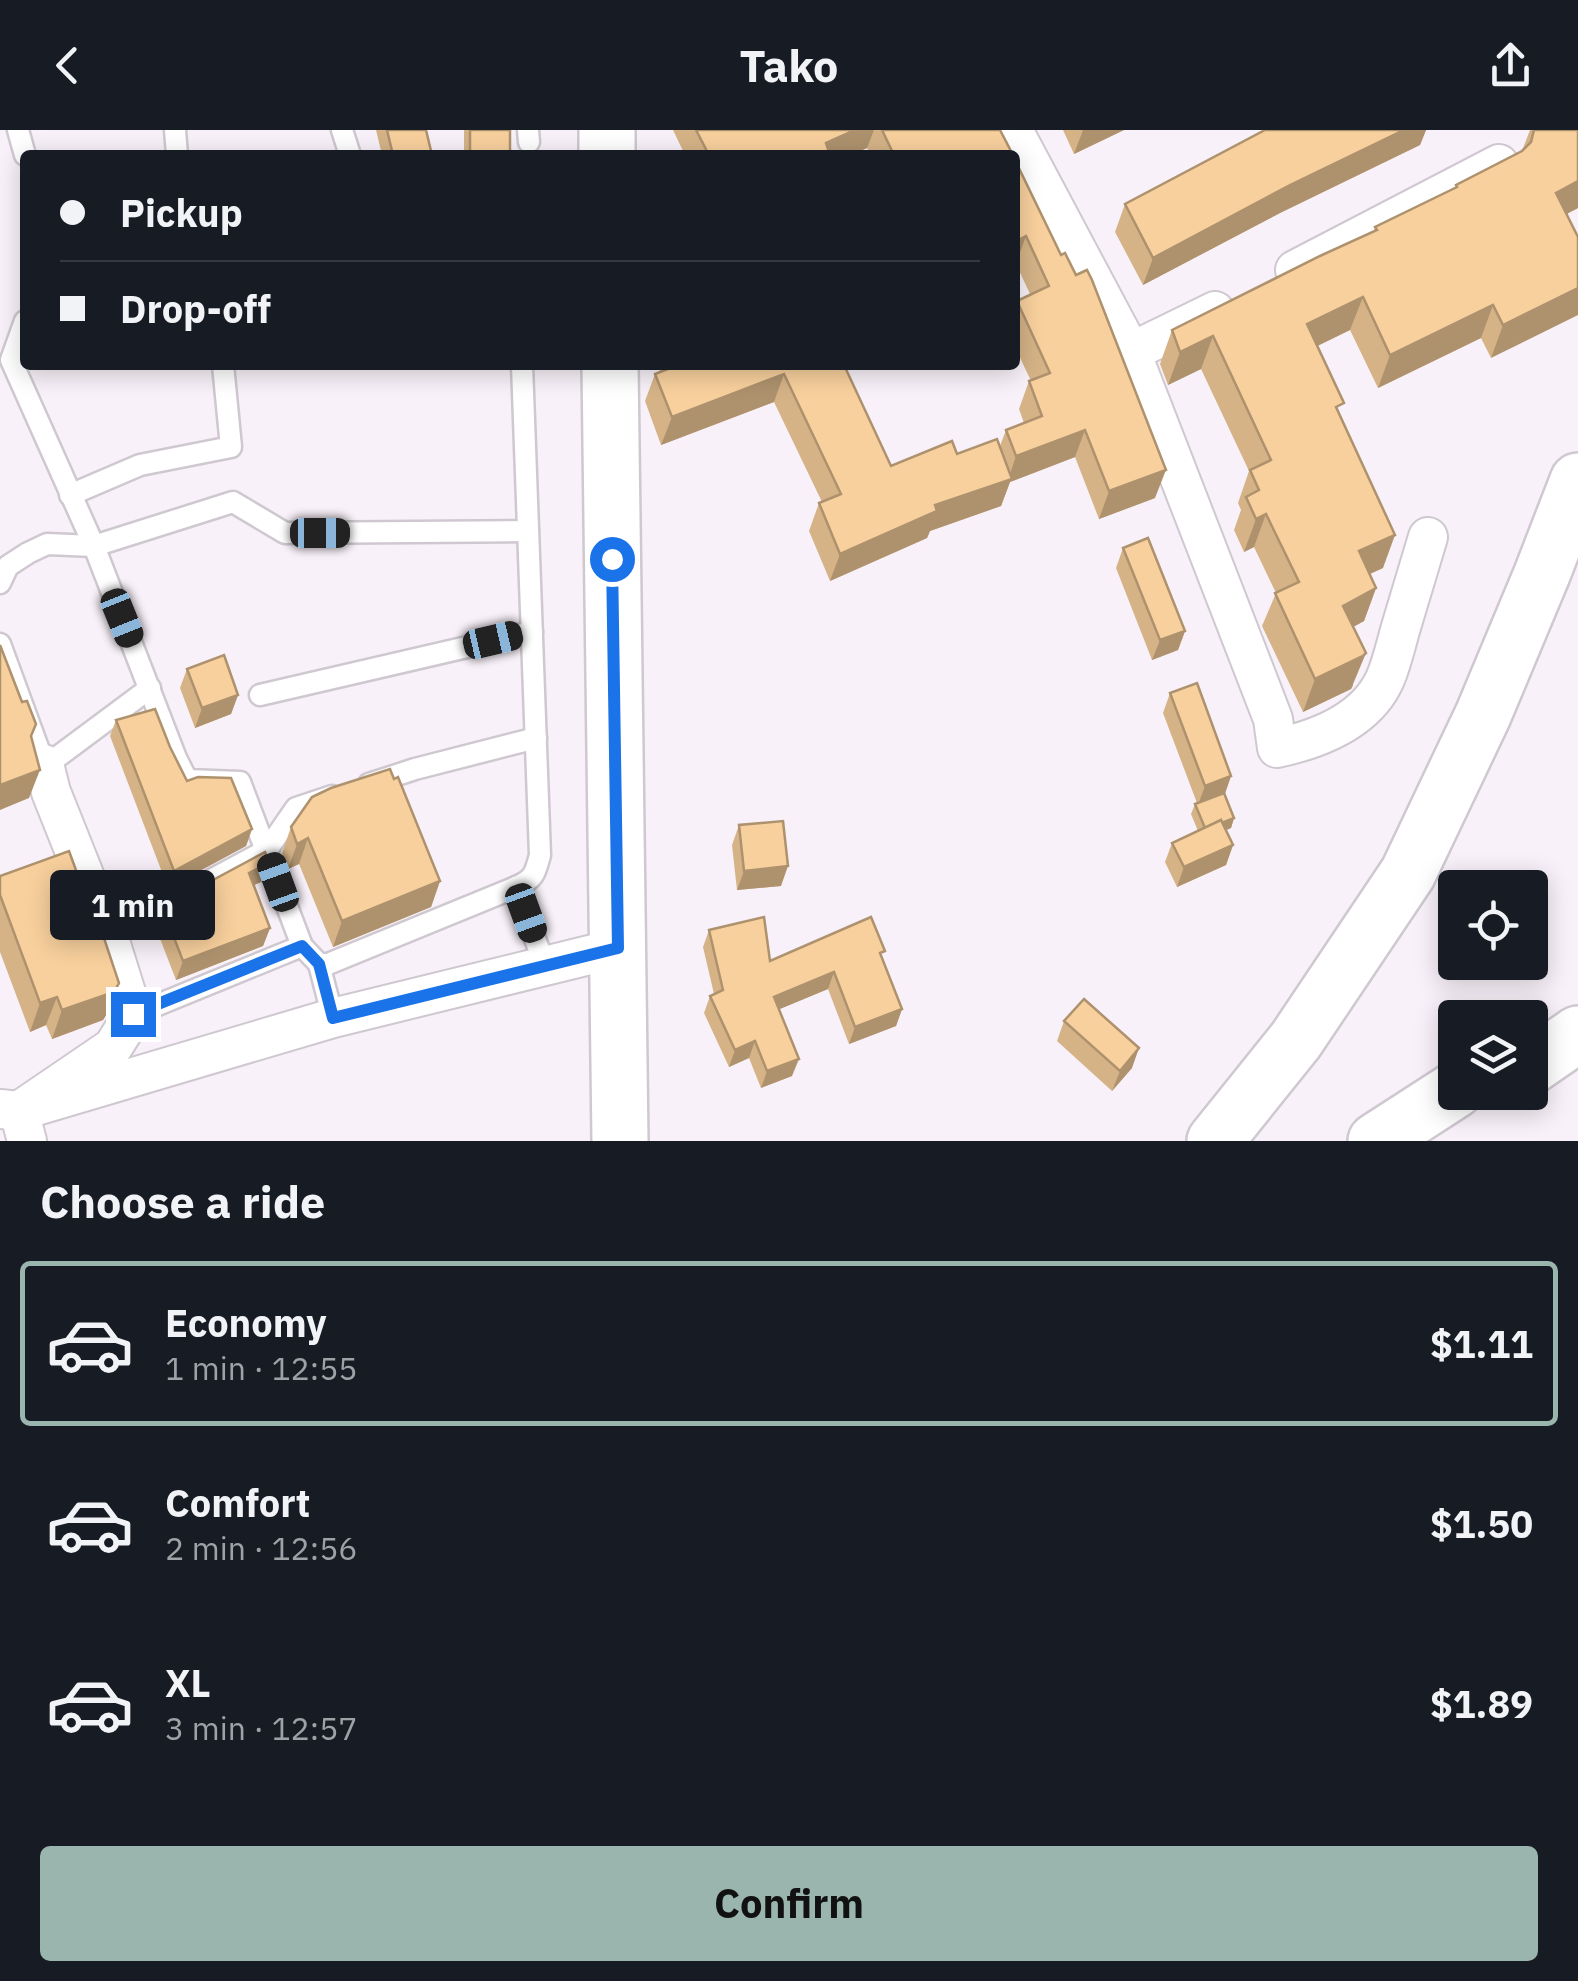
<!DOCTYPE html>
<html lang="en">
<head>
<meta charset="utf-8">
<style>
  body { margin:0; font-family:"IBM Plex Sans",sans-serif; background:#20242c; color:#f1f3f6; height:100vh; display:flex; flex-direction:column; font-size:38px; white-space:nowrap }
  * { box-sizing:border-box; margin:0 }
  p { font-size:32px; color:#9ea1a6 }
  .icon { flex:none; width:55px; height:55px; fill:none; stroke:currentColor; stroke-width:2; stroke-linecap:round; stroke-linejoin:round }
  .map { position:relative; height:1011px; overflow:hidden }
  .side { display:flex; flex-direction:column; background:#171b24; flex:1 }
  .side>* { flex:none }
  .hud { position:absolute; left:20px; top:20px; width:1000px; height:220px; border-radius:10px; box-shadow:0 5px 25px #0003; display:grid; align-content:center; height:220px; padding:0 40px; background:#171b24 }
  .buttons { position:absolute; left:1438px; top:740px; display:grid; gap:20px }
  .buttons a { display:grid; place-items:center; width:110px; height:110px; border-radius:10px; background:#171b24; box-shadow:0 5px 25px #0003; font-size:50px }
  .end { position:absolute; width:45px; height:45px; margin:-22px; border:12px solid #1a73e8; background:#fff; box-shadow:0 0 0 5px #fff }
  .from { border-radius:50% }
  .bubble { position:absolute; height:70px; border-radius:10px; background:#171b24; box-shadow:0 5px 25px #0003; font-size:32px; font-weight:700; line-height:70px; text-align:center }
  .car { position:absolute; width:30px; height:60px; margin:-30px -15px; border-radius:12px; box-shadow:0 0 8px 2px #0007; background:linear-gradient(#222 24%,#8ab4d8 0 40%,#222 0 76%,#8ab4d8 0 86%,#222 0) }
  .hud b { display:flex; align-items:center; gap:35px; height:95px; font-size:38px }
  .hud b+b { border-top:2px solid #363941 }
  .hud i { width:25px; height:25px; background:#f1f3f6 }
  ul { padding:0; list-style:none }
  li { display:flex; align-items:center; gap:30px; height:165px; margin:0 20px 15px; padding:0 20px; border:5px solid transparent; border-radius:10px }
  li div { flex:1 }
  li b { display:block; font-size:38px }
  li em { font-style:normal; font-weight:700 }
  li.on { border-color:#9ab5ae }
  li>.icon { width:90px; height:90px; stroke-width:1.5 }
  h2 { padding:0 40px; font-size:45px; line-height:120px }
  .button { display:flex; gap:20px; margin-top:auto; padding:20px 40px }
  .button a { flex:1; height:115px; border-radius:10px; background:#9ab5ae; color:#111; font-size:40px; font-weight:700; line-height:115px; text-align:center }
  header { display:flex; justify-content:space-between; align-items:center; height:130px; padding:0 40px; background:#171b24; font-size:45px; font-weight:700 }
  .map>svg:first-child { display:block }
  .lines { fill:none; stroke-linecap:round; stroke-linejoin:round }
  .service-casing { stroke:#cfc8d0; stroke-width:25 }
  .minor-casing { stroke:#cfc8d0; stroke-width:42 }
  .secondary-casing { stroke:#cfc8d0; stroke-width:60 }
  .motorway-casing { stroke:#cfc8d0; stroke-width:60 }
  .service { stroke:#fff; stroke-width:20 }
  .minor { stroke:#fff; stroke-width:38 }
  .secondary { stroke:#fff; stroke-width:55 }
  .motorway { stroke:#fff; stroke-width:55 }
  .wall { fill:#d5b387 }
  .shaded-wall { fill:#ae926e }
  .building { fill:#f8d09d; stroke:#ae926e; stroke-width:2.5 }
  .route { stroke:#1a73e8; stroke-width:12 }
</style>
</head>
<body>
<header><svg class="icon" aria-label="back" viewBox="0 0 24 24"><path d="M15 5l-7 7 7 7"/></svg>Tako<svg class="icon" aria-label="share" viewBox="0 0 24 24"><path d="M12 15V3M7 8l5-5 5 5M5 13v7h14v-7"/></svg></header>
<div class="map">
<svg width="1578" height="1011" viewBox="0 0 1578 1011">
  <rect width="100%" height="100%" fill="#f9f1f9"/>
  <g class="lines">
    <defs>
      <g id="service">
        <polyline points="18,0 25,25"/>
        <polyline points="175,0 177,25"/>
        <polyline points="342,0 350,25"/>
        <polyline points="528,0 529,12"/>
        <path d="M25,191L11,230L94,416L176,628L187,650L240,652L302,816L319,834H328L516,757C534,749 535,744 540,725L522,235"/>
        <polyline points="70,365 140,335 231,317 223,235"/>
        <polyline points="0,453 8,436 28,423 47,414 94,416 233,372 285,403 528,401"/>
        <polyline points="0,514 44,634 56,628 150,558"/>
        <polyline points="260,565 532,502"/>
        <polyline points="369,654 415,639 536,608"/>
        <polyline points="516,757 545,836"/>
        <polyline points="108,805 267,720 296,678 332,666"/>
        <polyline points="319,834 333,888"/>
        <polyline points="133,885 302,816"/>
      </g>
      <g id="minor">
        <path d="M1013,0L1131,222L1273,589L1277,618C1319,609 1366,591 1385,549C1392,533 1396,514 1401,497C1410,467 1419,437 1428,407"/>
        <polyline points="1295,140 1499,34"/>
        <polyline points="1131,222 1215,181"/>
        <polyline points="0,979 19,981 333,888 618,818"/>
        <polyline points="27,1011 19,981 113,917 133,885 108,805 51,662 44,634"/>
      </g>
      <g id="secondary">
        <polyline points="607,0 607,25"/>
        <polyline points="610,235 620,1011"/>
      </g>
      <g id="motorway">
        <polyline points="1530,937 1578,904"/>
        <polyline points="1215,1011 1296,910 1408,743 1483,585 1542,444 1578,351"/>
        <polyline points="1376,1011 1455,960"/>
      </g>
    </defs>
    <!-- service casing -->
    <use href="#service" class="service-casing"/>
    <!-- minor casing -->
    <use href="#minor" class="minor-casing"/>
    <!-- secondary casing -->
    <use href="#secondary" class="secondary-casing"/>
    <!-- motorway casing -->
    <use href="#motorway" class="motorway-casing"/>
    <!-- service -->
    <use href="#service" class="service"/>
    <!-- minor -->
    <use href="#minor" class="minor"/>
    <!-- secondary -->
    <use href="#secondary" class="secondary"/>
    <!-- motorway -->
    <use href="#motorway" class="motorway"/>
  </g>
  <!-- wall -->
  <g class="wall">
    <polygon points="376,0 426,0 432,25 382,25"/>
    <rect x="464" y="0" width="46" height="25"/>
    <polygon points="673,0 1000,0 1013,25 871,25 867,18 851,25 685,25"/>
    <polygon points="1063,0 1124,0 1074,24"/>
    <polygon points="1265,0 1426,0 1420,15 1280,83 1143,155 1115,102 1125,74"/>
    <polygon points="1530,0 1578,0 1578,78 1566,84 1491,228 1481,208 1378,258 1350,200 1317,216 1340,285 1383,438 1370,444 1376,458 1364,491 1353,497 1353,556 1351,559 1303,582 1262,496 1276,463 1254,417 1244,422 1234,400 1241,380 1238,373 1249,341 1201,239 1168,255 1160,234 1172,200 1374,102 1375,97 1455,58 1456,55 1522,21"/>
    <polygon points="1015,30 1155,368 1099,389 1075,327 1010,352 1001,376 930,401 927,408 830,451 809,401 819,373 822,372 774,272 661,315 645,271 655,244 660,242 658,235 844,235 891,336 1000,316 1006,300 1024,293 1019,279 1029,251 1031,251 1015,217 1015,175 1017,171 1030,164 1016,134"/>
    <polygon points="1123,418 1185,501 1178,520 1152,530 1116,438"/>
    <polygon points="187,539 238,565 231,584 195,598 180,558"/>
    <polygon points="1170,563 1231,646 1225,664 1234,688 1231,698 1226,700 1233,715 1226,735 1177,757 1165,732 1172,713 1198,701 1191,684 1195,674 1197,673 1163,583"/>
    <polygon points="116,590 170,617 187,651 252,699 246,716 168,758 110,606"/>
    <polygon points="739,695 781,756 737,760 732,715"/>
    <polygon points="291,697 440,751 431,777 333,817 299,734 288,739 282,723"/>
    <polygon points="269,733 263,751 254,755 270,798 263,816 176,850 159,806 166,787 178,783 185,765"/>
    <polygon points="0,746 108,882 103,890 52,909 46,895 30,902 0,822"/>
    <polygon points="709,800 770,831 882,828 902,879 896,896 849,914 828,859 779,879 792,946 761,958 749,928 729,937 704,883 710,866 714,864 703,817"/>
    <polygon points="1064,891 1132,938 1112,961 1057,911"/>
  </g>
  <!-- shaded-wall -->
  <g class="shaded-wall">
    <polygon points="855,0 874,0 867,18 851,25 821,25 826,13"/>
    <polygon points="1083,0 1124,0 1074,24"/>
    <polygon points="1404,0 1426,0 1420,15 1280,83 1143,155 1153,128 1290,55"/>
    <polygon points="1578,51 1578,78 1544,96 1556,63"/>
    <polygon points="1026,106 1016,134 1015,135 1015,112"/>
    <polygon points="1578,158 1578,185 1491,228 1503,195"/>
    <polygon points="1363,167 1350,200 1295,227 1307,194"/>
    <polygon points="1493,175 1481,208 1378,258 1390,225"/>
    <polygon points="1213,206 1201,239 1168,255 1180,222"/>
    <polygon points="784,244 774,272 661,315 672,287"/>
    <polygon points="1085,300 1075,327 1010,352 1001,376 930,401 927,408 830,451 840,424 935,375 1008,350 1016,326"/>
    <polygon points="1166,340 1155,368 1099,389 1109,361"/>
    <polygon points="1266,384 1254,417 1244,422 1256,389"/>
    <polygon points="1395,405 1383,438 1347,454 1359,421"/>
    <polygon points="1376,458 1364,491 1331,509 1343,476"/>
    <polygon points="1185,501 1178,520 1152,530 1160,510"/>
    <polygon points="1366,523 1351,559 1303,582 1315,549"/>
    <polygon points="238,565 231,584 195,598 202,578"/>
    <polygon points="40,640 29,668 0,680 0,655"/>
    <polygon points="1231,646 1224,666 1198,675 1205,656"/>
    <polygon points="1234,688 1231,698 1202,710 1205,699"/>
    <polygon points="252,699 246,716 168,758 174,741"/>
    <polygon points="308,708 299,734 288,739 297,714"/>
    <polygon points="1233,715 1226,735 1177,757 1184,737"/>
    <polygon points="269,733 263,751 242,761 249,743"/>
    <polygon points="788,736 781,756 737,760 744,741"/>
    <polygon points="440,751 431,777 333,817 342,791"/>
    <polygon points="270,798 263,816 176,850 183,831"/>
    <polygon points="834,842 828,859 768,884 774,867"/>
    <polygon points="119,853 108,882 103,890 52,909 62,880"/>
    <polygon points="57,867 46,895 30,902 40,873"/>
    <polygon points="902,879 896,896 849,914 855,897"/>
    <polygon points="755,911 749,928 729,937 735,920"/>
    <polygon points="1139,918 1132,938 1112,961 1120,941"/>
    <polygon points="799,929 792,946 761,958 767,941"/>
  </g>
  <!-- building -->
  <g class="building">
    <polygon points="387,0 426,0 432,25 393,25"/>
    <rect x="470" y="0" width="40" height="25"/>
    <polygon points="696,0 855,0 826,13 830,25 709,25"/>
    <polygon points="882,0 1000,0 1013,25 894,25"/>
    <polygon points="1265,0 1404,0 1290,55 1153,128 1125,74"/>
    <polygon points="1534,0 1578,0 1578,51 1556,63 1578,107 1578,158 1503,195 1493,175 1390,225 1363,167 1307,194 1344,273 1336,277 1395,405 1359,421 1376,458 1343,476 1366,523 1363,526 1315,549 1275,463 1299,452 1266,384 1256,389 1246,367 1259,360 1250,340 1271,330 1213,206 1180,222 1172,200 1320,126 1377,100 1375,97 1457,57 1456,55 1522,21 1531,12"/>
    <polygon points="1015,30 1061,125 1065,123 1076,145 1087,140 1092,150 1166,340 1109,361 1085,300 1016,326 1006,300 1042,286 1029,251 1050,243 1017,171 1049,156 1026,106 1015,112"/>
    <polygon points="678,235 844,235 891,336 952,311 957,324 997,309 1012,349 935,375 937,381 840,424 819,373 841,364 784,244 672,287 655,244"/>
    <polygon points="1148,408 1185,501 1160,510 1123,418"/>
    <polygon points="0,515 22,572 27,571 36,594 31,606 40,640 0,655"/>
    <polygon points="224,525 238,565 202,578 187,539"/>
    <polygon points="1197,553 1231,646 1205,656 1170,563"/>
    <polygon points="155,579 170,617 187,651 198,647 231,648 252,699 174,741 116,590"/>
    <polygon points="390,639 394,649 398,647 440,751 342,791 308,708 297,714 291,697 312,667 331,658"/>
    <polygon points="1224,663 1234,688 1222,693 1221,690 1205,698 1195,674"/>
    <polygon points="1221,690 1233,715 1184,737 1172,713"/>
    <polygon points="783,691 788,736 744,741 739,695"/>
    <polygon points="69,721 100,806 103,805 119,853 114,862 62,880 57,867 40,873 0,765 0,746"/>
    <polygon points="265,722 269,733 249,743 270,798 183,831 166,787 190,778 185,765"/>
    <polygon points="764,787 770,831 871,787 885,821 880,823 902,879 855,897 834,842 774,867 799,929 767,941 755,911 735,920 710,866 723,860 709,800"/>
    <polygon points="1084,869 1139,918 1120,941 1064,891"/>
  </g>
  <g class="lines">
    <!-- route -->
    <polyline class="route" points="133,884 302,816 319,834 333,888 618,818 612,429"/>
  </g>
</svg>
<div class="buttons">
<a><svg class="icon" aria-label="locate" viewBox="0 0 24 24"><circle cx="12" cy="12" r="6"/><path d="M12 2v4M12 18v4M2 12h4M18 12h4"/></svg></a>
<a><svg class="icon" aria-label="layers" viewBox="0 0 24 24"><path d="M12 4l9 5-9 5-9-5zM3 14l9 5 9-5"/></svg></a>
</div>
<i class="end from" style="left:612px;top:429px"></i>
<i class="end" style="left:133px;top:884px"></i>
<div class="bubble" style="left:50px;top:740px;width:165px">1 min</div>
<i class="car" style="left:320px;top:403px;rotate:90deg"></i>
<i class="car" style="left:122px;top:488px;rotate:158deg"></i>
<i class="car" style="left:493px;top:510px;rotate:77deg"></i>
<i class="car" style="left:278px;top:752px;rotate:340deg"></i>
<i class="car" style="left:526px;top:783px;rotate:160deg"></i>
<div class="hud">
<b><i class="from"></i>Pickup</b>
<b><i></i>Drop-off</b>
</div>
</div>
<section class="side">
<h2>Choose a ride</h2>
<ul>
<li class="on"><svg class="icon" aria-label="car" viewBox="0 0 24 24"><path d="M5 17H2v-5l4-1 3-4h7l3 4 3 1v5h-3M9 17h6M6 11h13"/><circle cx="7" cy="17" r="2"/><circle cx="17" cy="17" r="2"/></svg><div><b>Economy</b><p>1 min · 12:55</p></div><em>$1.11</em></li>
<li><svg class="icon" aria-label="car" viewBox="0 0 24 24"><path d="M5 17H2v-5l4-1 3-4h7l3 4 3 1v5h-3M9 17h6M6 11h13"/><circle cx="7" cy="17" r="2"/><circle cx="17" cy="17" r="2"/></svg><div><b>Comfort</b><p>2 min · 12:56</p></div><em>$1.50</em></li>
<li><svg class="icon" aria-label="car" viewBox="0 0 24 24"><path d="M5 17H2v-5l4-1 3-4h7l3 4 3 1v5h-3M9 17h6M6 11h13"/><circle cx="7" cy="17" r="2"/><circle cx="17" cy="17" r="2"/></svg><div><b>XL</b><p>3 min · 12:57</p></div><em>$1.89</em></li>
</ul>
<div class="button"><a>Confirm</a></div>
</section>
</body>
</html>
